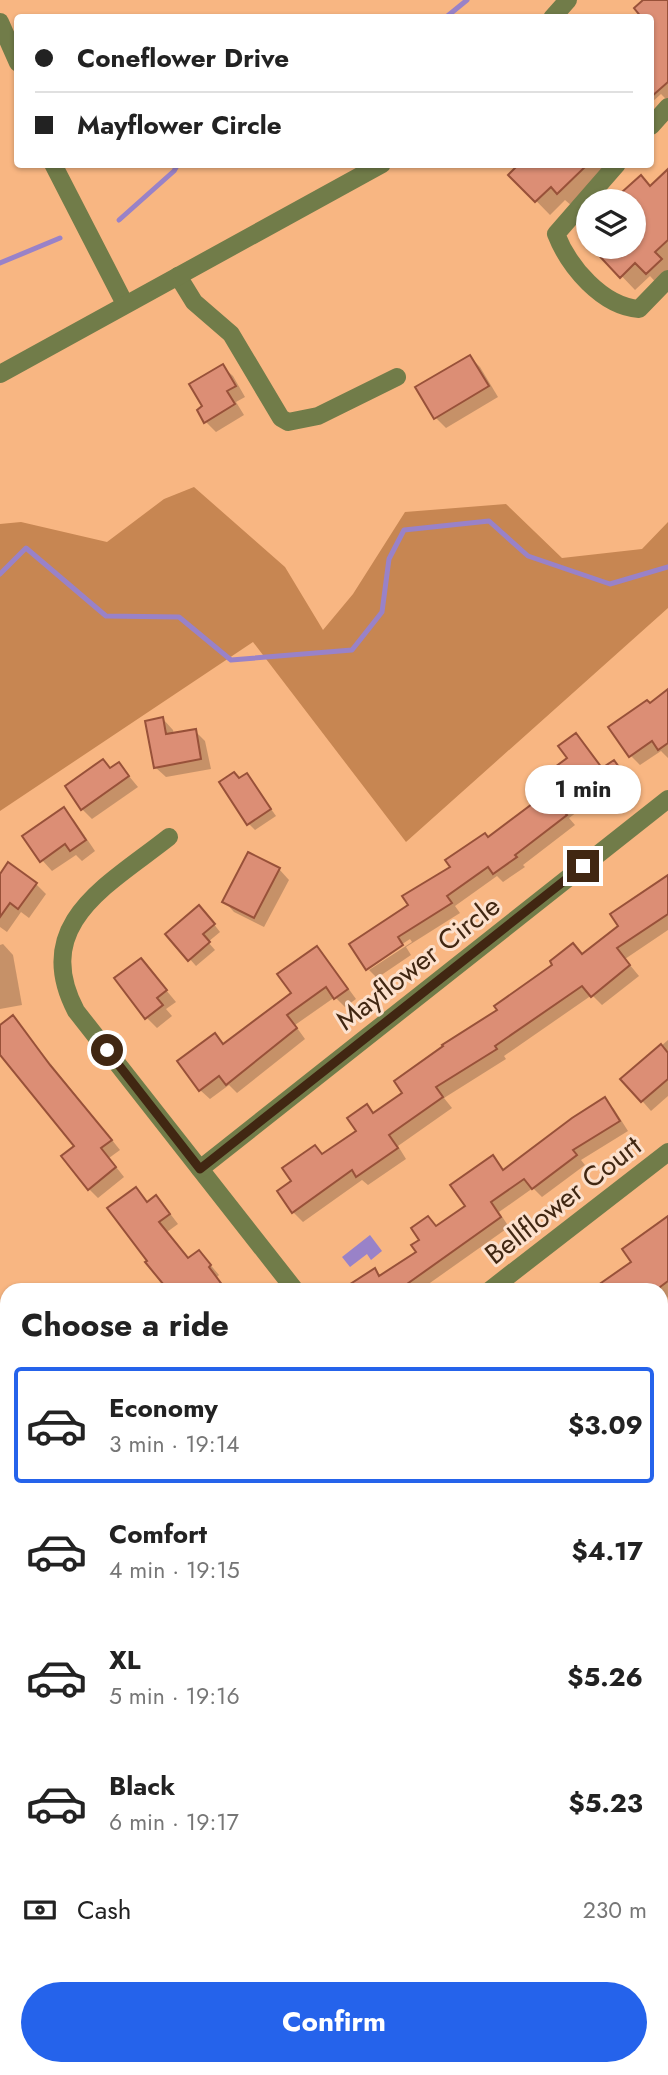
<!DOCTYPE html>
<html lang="en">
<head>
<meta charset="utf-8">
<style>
  body { margin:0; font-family:Jost,sans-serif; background:#f2f2f2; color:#222; height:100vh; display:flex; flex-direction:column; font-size:26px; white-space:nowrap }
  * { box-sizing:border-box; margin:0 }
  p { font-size:23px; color:#767676 }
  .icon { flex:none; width:38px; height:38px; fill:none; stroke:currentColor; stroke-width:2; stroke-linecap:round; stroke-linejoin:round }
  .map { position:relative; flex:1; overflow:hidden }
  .drawer { position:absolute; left:0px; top:1283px; width:668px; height:793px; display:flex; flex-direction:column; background:#fff; border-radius:21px 21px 0 0; box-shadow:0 2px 5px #0004 }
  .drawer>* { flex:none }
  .banner { position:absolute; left:14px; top:14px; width:640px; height:154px; border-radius:7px; box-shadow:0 2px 5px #0004; display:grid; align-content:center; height:154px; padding:0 21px; background:#fff }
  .buttons { position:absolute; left:576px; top:189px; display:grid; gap:14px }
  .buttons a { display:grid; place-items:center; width:70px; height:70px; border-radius:50%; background:#fff; box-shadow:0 2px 5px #0004; font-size:35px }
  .end { position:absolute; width:32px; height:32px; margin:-16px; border:9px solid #412712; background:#fff; box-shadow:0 0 0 4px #fff }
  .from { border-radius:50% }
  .bubble { position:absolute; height:49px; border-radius:24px; background:#fff; box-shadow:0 2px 5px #0004; font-size:23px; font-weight:700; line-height:49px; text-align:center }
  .banner b { display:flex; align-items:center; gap:24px; height:66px; font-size:26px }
  .banner b+b { border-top:2px solid #e0e0e0 }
  .banner i { width:18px; height:18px; background:#222 }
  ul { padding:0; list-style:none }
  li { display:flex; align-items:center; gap:21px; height:116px; margin:0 14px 10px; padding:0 7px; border:4px solid transparent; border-radius:7px }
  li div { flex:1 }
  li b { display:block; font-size:26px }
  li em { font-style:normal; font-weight:700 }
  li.on { border-color:#2563eb }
  li>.icon { width:63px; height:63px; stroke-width:1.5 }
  h2 { padding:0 21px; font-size:32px; line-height:84px }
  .pay { display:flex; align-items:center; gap:18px; height:77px; padding:0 21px; font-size:26px }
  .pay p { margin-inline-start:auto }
  .cta { display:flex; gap:14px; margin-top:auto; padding:14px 21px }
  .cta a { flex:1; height:80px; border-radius:42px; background:#2563eb; color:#fff; font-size:28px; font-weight:700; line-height:80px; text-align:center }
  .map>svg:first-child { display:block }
  .forest { fill:#c78652 }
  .water { fill:#9982c8 }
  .shadow { fill:#0003 }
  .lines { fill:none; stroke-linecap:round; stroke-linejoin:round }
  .stream { stroke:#9982c8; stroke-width:5 }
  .building { fill:#dc8e75; stroke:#985139; stroke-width:2 }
  .minor { stroke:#717c49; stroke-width:18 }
  .route { stroke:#412712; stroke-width:9 }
  .labels { text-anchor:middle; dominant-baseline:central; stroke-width:6; stroke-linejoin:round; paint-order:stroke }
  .street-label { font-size:28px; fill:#412712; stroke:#fce0cc }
</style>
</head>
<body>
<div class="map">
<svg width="668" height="2075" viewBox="0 0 668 2075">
  <rect width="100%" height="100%" fill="#f8b682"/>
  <!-- forest -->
  <polygon class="forest" points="194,487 285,567 323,630 353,594 405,512 506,504 562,558 642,549 668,522 668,608 406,842 253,642 0,811 0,524 21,522 107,542 164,499"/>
  <!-- water -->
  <polygon class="water" points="370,1235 382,1251 371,1260 367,1254 350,1267 342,1257"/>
  <!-- shadow -->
  <g class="shadow">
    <polygon points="645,0 668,0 668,101 661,94 651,103 651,18 637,18 641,14"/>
    <polygon points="522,164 618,164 572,206 565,200 550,215 511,175"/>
    <polygon points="668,177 668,280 660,287 650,276 635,290 596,249 598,247 634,247 634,201 624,201"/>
    <polygon points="470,357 480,367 498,397 446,428 436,418"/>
    <polygon points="222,366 233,376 245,397 236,402 244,415 216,432 206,422 205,407"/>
    <polygon points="668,691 668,758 661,751 640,765 631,756 650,705"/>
    <polygon points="163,719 173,730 174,735 195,731 205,741 211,769 166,777 155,767"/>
    <polygon points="576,735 603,770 613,762 634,787 613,801 604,792 569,818 575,825 523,865 525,867 503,882 497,876 455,906 460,913 406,947 411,955 377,978 369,970 412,942 410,939 367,967 410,906 452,867 558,786"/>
    <polygon points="103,761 111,769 119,764 138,787 92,819 82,809"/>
    <polygon points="247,775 276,816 255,830 248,823 240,780"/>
    <polygon points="63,810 74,820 95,851 82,861 76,855 52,871 42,860"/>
    <polygon points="279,869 289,880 264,927 234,912 224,901"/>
    <polygon points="0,877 36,884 46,894 29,918 21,912 7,932 0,927"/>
    <polygon points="668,877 668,930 625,959 639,976 602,1005 592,995 504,1056 506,1059 444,1098 452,1108 398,1146 406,1159 368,1185 362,1180 303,1222 293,1212 323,1155 358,1132 367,1106 375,1114 620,926"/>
    <polygon points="206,914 220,932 208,942 215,950 196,966 168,934"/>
    <polygon points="3,944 13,955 22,1005 0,1009 0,945"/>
    <polygon points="317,948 326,958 356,999 345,1007 335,997 295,1025 305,1039 237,1093 229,1085 210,1099 200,1090 215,1035 225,1046 293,994"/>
    <polygon points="141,960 176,1002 166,1009 172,1016 157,1028 147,1018"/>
    <polygon points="13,1017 120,1150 109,1158 124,1177 98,1198 89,1189 77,1146 23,1083 0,1053 0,1027"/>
    <polygon points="668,1040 668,1096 651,1111 623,1079"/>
    <polygon points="605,1099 614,1109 628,1131 581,1160 585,1165 542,1197 533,1188 499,1212 509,1227 420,1290 357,1290 374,1270 381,1277 418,1252 428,1218 437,1227 467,1206 493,1157 505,1171"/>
    <polygon points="136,1189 148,1203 156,1197 165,1207 178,1224 167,1232 189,1260 208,1262 219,1275 217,1277 226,1290 170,1290"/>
    <polygon points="668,1218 668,1297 662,1301 662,1290 594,1290 634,1262"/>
    <polygon points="583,1285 588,1290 576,1290"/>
    <polygon points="668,1378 668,1432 662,1437 662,1383"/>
    <polygon points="668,1558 668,1639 662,1644 662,1563"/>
    <polygon points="0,1599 7,1609 7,1623 0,1628"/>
    <polygon points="0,1636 7,1646 7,1675 0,1664"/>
    <polygon points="0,1830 7,1839 7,1894 0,1884 0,1876 6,1872 0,1864"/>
    <polygon points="668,1860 668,1928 662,1922 662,1865"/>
  </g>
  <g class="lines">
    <!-- stream -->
    <g class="stream">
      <polyline points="445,18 467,0"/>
      <polyline points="119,220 174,171 178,164"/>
      <polyline points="0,263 60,238"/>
      <polyline points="0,574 26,548 106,616 179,617 231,660 352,650 382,612 389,559 404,530 489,521 528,556 610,584 668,567"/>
    </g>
  </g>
  <!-- building -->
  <g class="building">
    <polygon points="643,0 668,0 668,82 651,97 651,18 642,18 634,8"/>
    <polygon points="519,164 588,164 557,194 551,187 535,202 508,175"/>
    <polygon points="668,169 668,240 655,252 662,259 646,274 635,263 620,278 591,247 634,247 634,201 631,201 622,192 641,175 650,186"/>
    <polygon points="470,355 489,386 434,419 415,387"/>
    <polygon points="223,364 236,386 227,391 235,404 204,423 197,410 202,406 189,384"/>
    <polygon points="668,689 668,743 658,750 652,741 629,757 608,727 647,700 650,703"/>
    <polygon points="163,717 166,734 196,729 201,759 154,768 145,721"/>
    <polygon points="576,733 602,768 614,760 626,777 602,793 595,783 561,808 567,815 515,855 517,857 493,874 488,867 447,896 452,903 398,937 403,945 366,970 349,944 408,905 402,896 450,867 445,860 485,833 488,837 556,786 547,773 567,758 558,746"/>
    <polygon points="103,759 110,768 119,762 129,776 81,810 65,786"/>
    <polygon points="234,772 239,778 247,773 271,809 247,825 219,782"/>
    <polygon points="64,807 86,840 70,851 65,844 40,862 22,836"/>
    <polygon points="248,852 280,868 254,918 222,902"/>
    <polygon points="8,862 37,883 18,909 10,903 0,917 0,874"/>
    <polygon points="668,875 668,914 617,948 630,965 591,997 582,986 495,1046 497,1049 436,1087 443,1097 389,1135 398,1148 356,1177 352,1170 292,1213 277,1191 291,1181 282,1168 315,1145 322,1154 356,1131 347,1118 367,1104 373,1113 402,1093 394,1081 443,1046 442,1045 497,1010 494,1006 552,965 550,961 573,943 582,954 618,926 610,914"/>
    <polygon points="199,905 215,924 203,934 210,942 188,961 165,934"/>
    <polygon points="317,946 348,989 334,999 326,987 287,1015 297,1028 226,1085 219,1076 199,1091 177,1061 215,1033 223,1044 291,993 277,974"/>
    <polygon points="141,958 167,990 157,998 163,1005 145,1019 114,978"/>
    <polygon points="13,1015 50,1065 112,1140 101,1148 116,1167 88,1190 61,1156 74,1146 0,1055 0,1025"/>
    <polygon points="661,1044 668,1053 668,1079 641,1102 620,1079"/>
    <polygon points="605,1097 620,1121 573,1150 577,1155 532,1189 524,1179 491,1202 501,1217 407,1284 411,1290 341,1290 375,1268 379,1276 416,1252 411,1245 419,1240 411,1228 428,1216 436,1226 465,1206 450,1185 493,1155 503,1170 572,1118"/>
    <polygon points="136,1187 147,1202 156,1195 170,1214 159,1222 188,1258 199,1250 211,1265 209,1267 226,1290 168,1290 145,1262 147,1261 107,1208"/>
    <polygon points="668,1216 668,1281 656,1290 591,1290 631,1262 622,1249"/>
  </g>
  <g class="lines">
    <!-- minor -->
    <g class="minor">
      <polyline points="552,18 568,0"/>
      <polyline points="0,22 18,63"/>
      <polyline points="651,126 668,107"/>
      <polyline points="53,164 125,304"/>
      <path d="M617,164L556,234C569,267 602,306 639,309L668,279"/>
      <polyline points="178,276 194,302 231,334 281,418 288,422 318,416 397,377"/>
      <polyline points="0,374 382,164"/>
      <path d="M169,837C110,884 30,923 76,1011L295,1290"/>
      <polyline points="200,1169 668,799"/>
      <polyline points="490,1290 668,1152"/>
      <polyline points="662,1496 668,1490"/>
      <polyline points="0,1753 7,1762"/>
      <polyline points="662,1755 668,1764"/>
      <polyline points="553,2068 558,2075"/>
      <polyline points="55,2075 61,2068"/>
      <polyline points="403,2075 410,2068"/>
    </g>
  </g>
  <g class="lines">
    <!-- route -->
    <polyline class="route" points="107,1050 200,1169 583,866"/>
  </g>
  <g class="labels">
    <!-- street labels -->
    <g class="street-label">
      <text transform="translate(418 963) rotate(-38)">Mayflower Circle</text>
      <text transform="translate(563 1200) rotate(-38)">Bellflower Court</text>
    </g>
  </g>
</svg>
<div class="buttons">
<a><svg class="icon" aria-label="layers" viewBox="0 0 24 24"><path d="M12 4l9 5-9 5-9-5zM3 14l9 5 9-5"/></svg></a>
</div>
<i class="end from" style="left:107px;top:1050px"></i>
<i class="end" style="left:583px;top:866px"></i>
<div class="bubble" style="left:525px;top:765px;width:116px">1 min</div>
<div class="banner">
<b><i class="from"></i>Coneflower Drive</b>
<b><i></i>Mayflower Circle</b>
</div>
<section class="drawer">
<h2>Choose a ride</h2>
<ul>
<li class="on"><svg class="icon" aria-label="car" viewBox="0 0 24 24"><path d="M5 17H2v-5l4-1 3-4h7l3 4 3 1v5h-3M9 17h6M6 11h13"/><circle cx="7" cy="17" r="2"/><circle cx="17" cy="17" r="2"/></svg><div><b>Economy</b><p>3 min · 19:14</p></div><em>$3.09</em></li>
<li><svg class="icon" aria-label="car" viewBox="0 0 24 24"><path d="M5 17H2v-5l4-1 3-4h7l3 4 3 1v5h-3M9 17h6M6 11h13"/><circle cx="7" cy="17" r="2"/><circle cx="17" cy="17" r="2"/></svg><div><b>Comfort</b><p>4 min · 19:15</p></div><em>$4.17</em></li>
<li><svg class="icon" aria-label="car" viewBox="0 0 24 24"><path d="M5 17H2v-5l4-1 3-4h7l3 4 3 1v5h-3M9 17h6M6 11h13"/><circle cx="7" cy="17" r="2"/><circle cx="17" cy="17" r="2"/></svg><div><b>XL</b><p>5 min · 19:16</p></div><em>$5.26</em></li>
<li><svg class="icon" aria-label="car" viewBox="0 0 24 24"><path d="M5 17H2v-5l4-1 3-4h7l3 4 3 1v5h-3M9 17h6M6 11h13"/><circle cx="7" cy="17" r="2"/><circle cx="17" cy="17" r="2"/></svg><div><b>Black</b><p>6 min · 19:17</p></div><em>$5.23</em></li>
</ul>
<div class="pay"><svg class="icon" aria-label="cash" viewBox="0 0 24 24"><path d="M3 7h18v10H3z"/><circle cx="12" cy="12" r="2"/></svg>Cash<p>230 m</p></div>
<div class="cta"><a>Confirm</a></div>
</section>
</div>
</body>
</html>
